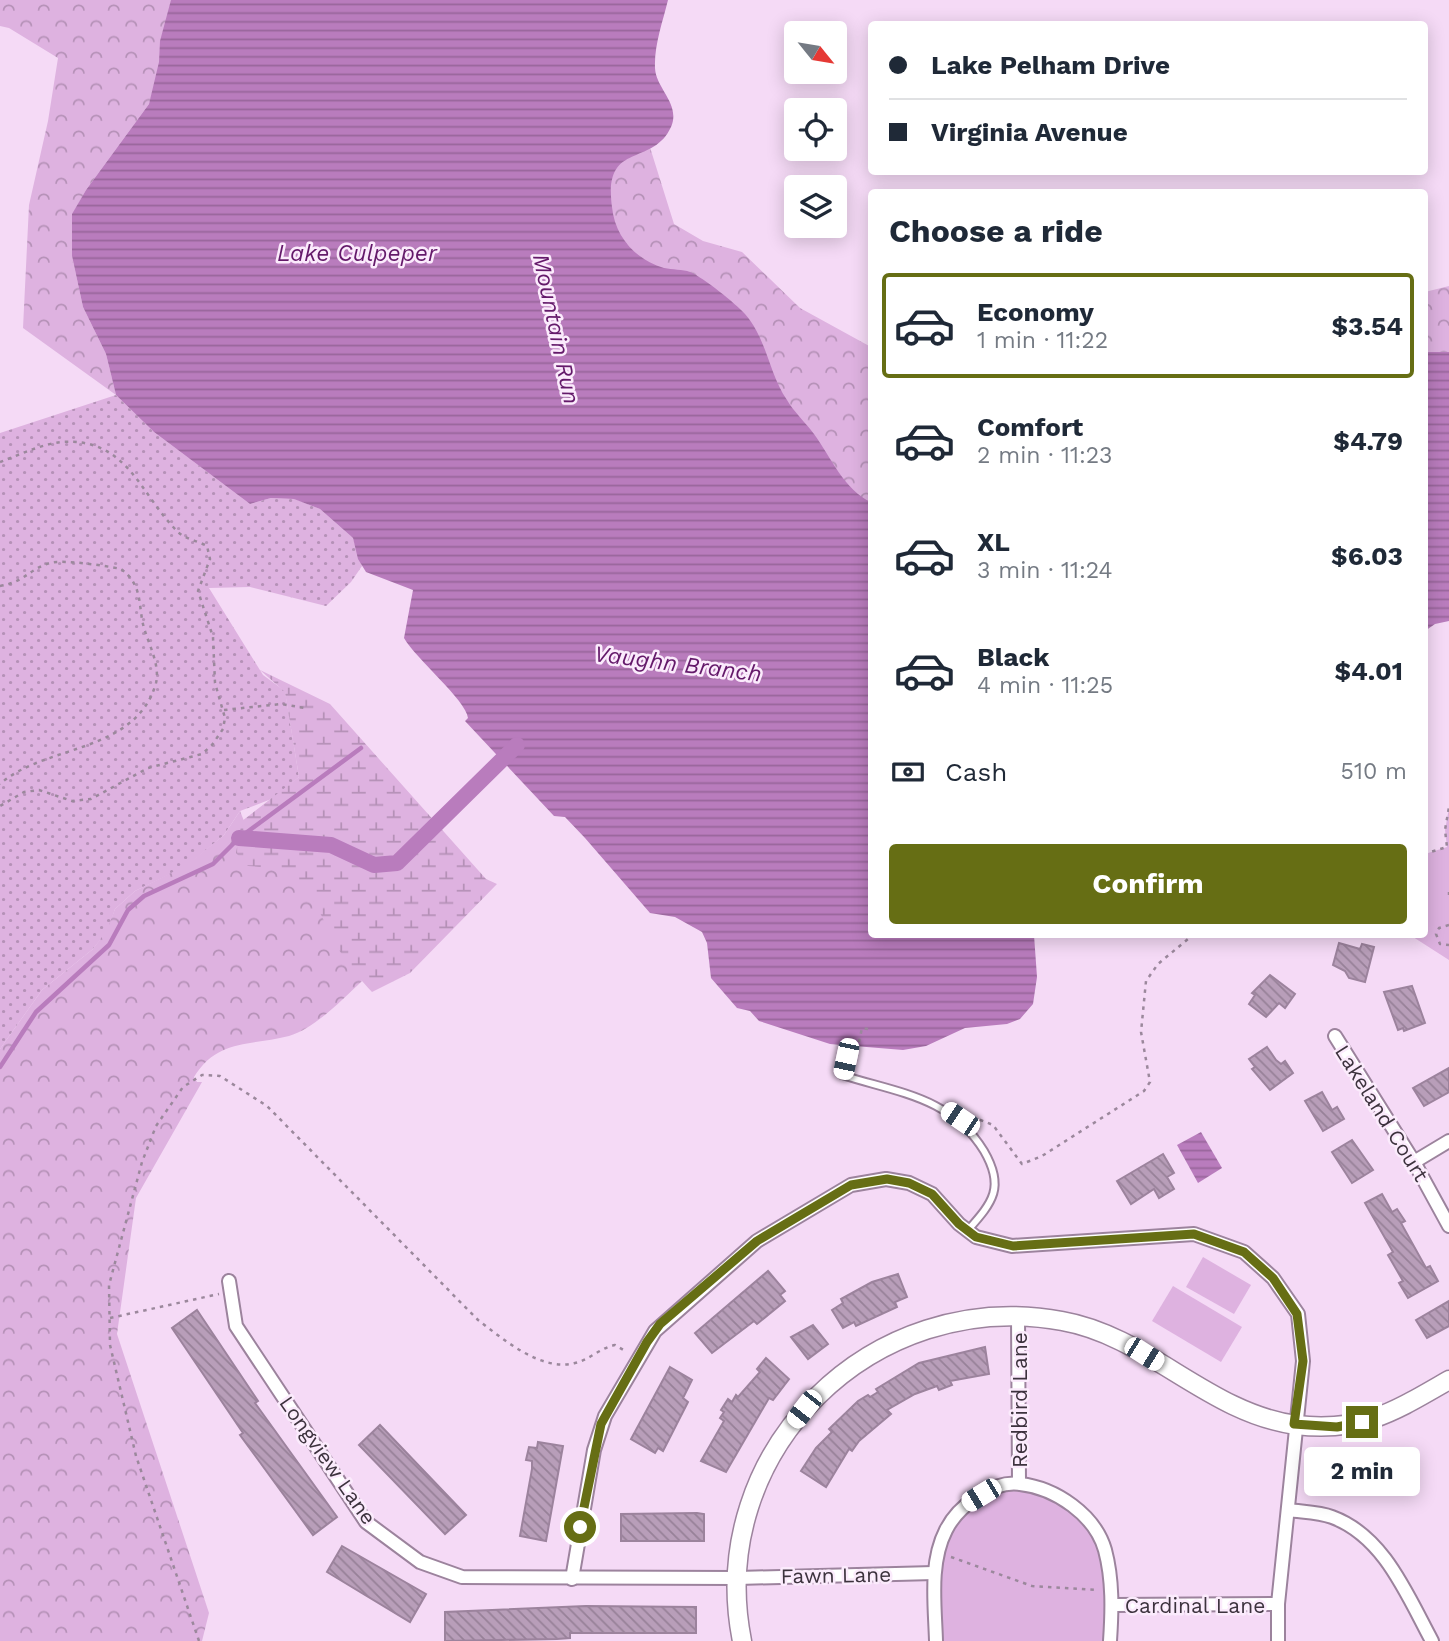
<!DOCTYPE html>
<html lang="en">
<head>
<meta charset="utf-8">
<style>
  body { margin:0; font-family:"Work Sans",sans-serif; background:#f6f6f7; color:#1f2937; height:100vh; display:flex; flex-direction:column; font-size:26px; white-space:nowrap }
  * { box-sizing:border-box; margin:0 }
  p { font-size:23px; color:#747a83 }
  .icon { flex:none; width:38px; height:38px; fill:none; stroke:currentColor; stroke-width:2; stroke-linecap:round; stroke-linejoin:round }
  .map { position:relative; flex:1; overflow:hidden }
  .drawer { position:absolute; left:868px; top:189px; width:560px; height:749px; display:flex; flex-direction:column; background:#fff; border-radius:7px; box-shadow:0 4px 18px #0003 }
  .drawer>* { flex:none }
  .hud { position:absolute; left:868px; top:21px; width:560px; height:154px; border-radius:7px; box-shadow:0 4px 18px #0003; display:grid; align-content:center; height:154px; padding:0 21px; background:#fff }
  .needle { width:46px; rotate:120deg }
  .buttons { position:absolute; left:784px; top:21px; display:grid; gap:14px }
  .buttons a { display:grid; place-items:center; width:63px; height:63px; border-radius:7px; background:#fff; box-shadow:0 4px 18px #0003; font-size:35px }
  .end { position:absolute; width:32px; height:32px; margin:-16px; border:9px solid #666e14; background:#fff; box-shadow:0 0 0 4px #fff }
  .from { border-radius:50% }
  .bubble { position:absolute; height:49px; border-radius:7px; background:#fff; box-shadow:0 4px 18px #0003; font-size:23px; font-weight:700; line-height:49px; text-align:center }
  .car { position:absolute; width:21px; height:42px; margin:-21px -10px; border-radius:9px; box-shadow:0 0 5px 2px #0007; background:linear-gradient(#fff 24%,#345 0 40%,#fff 0 76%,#345 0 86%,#fff 0) }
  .hud b { display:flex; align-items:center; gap:24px; height:66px; font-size:26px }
  .hud b+b { border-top:2px solid #e0e1e3 }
  .hud i { width:18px; height:18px; background:#1f2937 }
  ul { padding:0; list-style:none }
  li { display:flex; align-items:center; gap:21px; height:105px; margin:0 14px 10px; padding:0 7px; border:4px solid transparent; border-radius:7px }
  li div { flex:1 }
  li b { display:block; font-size:26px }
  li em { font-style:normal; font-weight:700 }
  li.on { border-color:#666e14 }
  li>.icon { width:63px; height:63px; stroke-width:1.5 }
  h2 { padding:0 21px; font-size:32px; line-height:84px }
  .pay { display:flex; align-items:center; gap:18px; height:77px; padding:0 21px; font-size:26px }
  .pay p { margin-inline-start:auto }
  .action { display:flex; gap:14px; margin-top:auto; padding:14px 21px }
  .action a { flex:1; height:80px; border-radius:7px; background:#666e14; color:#fff; font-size:28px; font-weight:700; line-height:80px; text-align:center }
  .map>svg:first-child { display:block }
  .grass { fill:url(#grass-dots) }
  .forest { fill:url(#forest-crowns) }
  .wetland { fill:url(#wetland-marsh) }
  .park { fill:#deb2e0 }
  .water { fill:url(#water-rules) }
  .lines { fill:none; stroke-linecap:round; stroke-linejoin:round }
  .stream { stroke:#b97cbd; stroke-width:4.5 }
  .canal { stroke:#b97cbd; stroke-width:16 }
  .building { fill:url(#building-back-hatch); stroke:#9c839d; stroke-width:2 }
  .lane-casing { stroke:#9c839d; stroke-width:10 }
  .street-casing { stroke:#9c839d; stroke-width:16 }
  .secondary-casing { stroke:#9c839d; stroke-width:21 }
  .path { stroke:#9b889c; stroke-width:2.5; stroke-dasharray:3.5 5; stroke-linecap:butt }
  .lane { stroke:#fff; stroke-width:6 }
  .street { stroke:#fff; stroke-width:12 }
  .secondary { stroke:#fff; stroke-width:18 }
  .route { stroke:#666e14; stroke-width:9 }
  .labels { text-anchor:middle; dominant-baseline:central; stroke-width:5; stroke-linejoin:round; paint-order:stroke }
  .street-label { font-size:21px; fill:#3d333e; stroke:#fbebfc }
  .water-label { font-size:23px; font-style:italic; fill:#64196a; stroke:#fbebfc }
</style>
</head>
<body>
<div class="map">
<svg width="1449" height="1641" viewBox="0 0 1449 1641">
  <defs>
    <pattern id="grass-dots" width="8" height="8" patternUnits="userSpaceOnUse" patternTransform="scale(1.75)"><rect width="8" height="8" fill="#deb2e0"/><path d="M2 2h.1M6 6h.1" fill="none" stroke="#b591b7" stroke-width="1.8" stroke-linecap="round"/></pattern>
    <pattern id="forest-crowns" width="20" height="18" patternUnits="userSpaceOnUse" patternTransform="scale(1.75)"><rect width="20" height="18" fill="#deb2e0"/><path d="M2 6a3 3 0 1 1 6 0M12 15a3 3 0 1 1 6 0" fill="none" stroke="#b591b7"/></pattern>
    <pattern id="wetland-marsh" width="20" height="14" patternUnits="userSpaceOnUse" patternTransform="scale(1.75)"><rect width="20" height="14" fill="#deb2e0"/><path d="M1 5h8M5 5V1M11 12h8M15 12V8" fill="none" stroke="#b591b7"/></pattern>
    <pattern id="water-rules" width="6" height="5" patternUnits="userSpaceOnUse" patternTransform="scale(1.75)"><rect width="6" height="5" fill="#b97cbd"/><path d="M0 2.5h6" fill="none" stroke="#98669b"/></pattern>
    <pattern id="building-back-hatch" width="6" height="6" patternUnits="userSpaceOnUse" patternTransform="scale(1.75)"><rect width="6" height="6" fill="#b89eb9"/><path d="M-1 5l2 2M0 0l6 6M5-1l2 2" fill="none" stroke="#978198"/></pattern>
  </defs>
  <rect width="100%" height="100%" fill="#f5daf6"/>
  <!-- grass -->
  <polygon class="grass" points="116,395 154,432 250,504 271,498 295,499 320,509 353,538 362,566 351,582 326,606 250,587 209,588 263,675 285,691 299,777 274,798 240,811 224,835 187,866 135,891 115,909 108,930 93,949 42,990 0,1049 0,433"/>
  <!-- forest -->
  <g class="forest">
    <polygon points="0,0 183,0 149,104 86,190 72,215 72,256 83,307 106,354 116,395 23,328 29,205 48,121 58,58 9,28 0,26"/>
    <polygon points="648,141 674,224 703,241 742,252 800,308 871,347 871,502 860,499 656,270 620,247 610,210 608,168"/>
    <polygon points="1449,286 1449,352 1425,352 1425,292"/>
    <path d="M240,811L246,826L280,855L338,922L362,981C343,999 314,1029 289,1036C251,1046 218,1038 194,1077L197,1082H202L136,1198L117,1334L209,1613L202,1641H0V1049L42,990L93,949L107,930L115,909L135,891L187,865L224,835Z"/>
  </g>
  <!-- wetland -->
  <path class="wetland" d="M260,670L330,704L486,879L497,884L410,973L372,992C361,980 349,967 341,953C314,907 312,869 248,866L236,853L242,821L299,777L285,692Z"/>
  <!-- park -->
  <g class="park">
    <polygon points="1449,808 1449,960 1410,935 1424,934 1425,854 1447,847 1445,830"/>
    <polygon points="1203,1257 1251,1285 1234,1314 1186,1287"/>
    <polygon points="1173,1286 1242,1327 1221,1362 1152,1321"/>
    <path d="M1019,1483L1065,1502L1104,1549L1109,1641H936C935,1597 926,1533 968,1503C982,1494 1004,1489 1019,1483Z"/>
  </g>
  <!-- water -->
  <g class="water">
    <path d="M171,0H668C663,21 654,45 655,68C656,89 681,104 671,127C652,168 603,140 612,207C615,237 636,260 664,268C672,270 683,269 690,272C704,278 735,303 745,314C767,339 769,374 787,400C794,412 805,422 814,434C830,456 845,491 871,502L872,934L1034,935L1037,977L1033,1004L1020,1019L1007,1024L965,1028L926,1046L903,1050L830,1044L759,1021L750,1011L737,1008L711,978L707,943L702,932L675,917L650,913L585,838L565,817L554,816L465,721L468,718C466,700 416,659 404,638L413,590L366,572L358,559L353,538L320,509L294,499L271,498L250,504L154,432L116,395L106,354L83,307L72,256V214L86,190L149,104L159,62L160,41Z"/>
    <polygon points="1424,352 1449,352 1449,621 1435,624 1425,631"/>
    <polygon points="1201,1132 1222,1168 1198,1183 1177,1145"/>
  </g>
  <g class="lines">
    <!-- stream -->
    <polyline class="stream" points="0,1067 36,1012 109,945 128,910 144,896 213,864 239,838 361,748"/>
    <!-- canal -->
    <polyline class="canal" points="239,838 331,845 374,865 397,863 517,745"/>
  </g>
  <!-- building -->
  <g class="building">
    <polygon points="1339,943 1360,949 1362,944 1374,947 1365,982 1349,978 1345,971 1333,965"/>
    <polygon points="1270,975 1295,994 1285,1008 1279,1003 1266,1017 1249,1004 1255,995 1252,993"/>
    <polygon points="1412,986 1425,1023 1404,1031 1403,1028 1398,1030 1384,992"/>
    <polygon points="1267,1047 1276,1060 1281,1064 1285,1061 1293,1073 1270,1090 1252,1069 1255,1067 1249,1059"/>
    <polygon points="1449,1068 1449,1092 1424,1106 1413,1088"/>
    <polygon points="1322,1092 1332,1110 1337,1107 1344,1119 1323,1131 1305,1101"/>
    <polygon points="1352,1140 1373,1170 1352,1183 1332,1152"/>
    <polygon points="1163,1154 1174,1173 1167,1177 1174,1189 1159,1198 1154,1189 1131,1204 1117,1181"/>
    <polygon points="1382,1194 1392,1212 1397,1209 1405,1221 1401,1223 1426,1268 1430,1266 1438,1281 1408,1298 1399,1283 1403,1281 1388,1255 1393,1252 1365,1203"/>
    <polygon points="768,1271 785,1291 780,1295 785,1301 757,1324 754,1321 712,1353 695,1333"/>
    <polygon points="898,1274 907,1297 895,1302 897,1307 856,1326 854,1322 843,1328 832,1310 843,1303 841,1299 872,1282"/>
    <polygon points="1449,1301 1449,1326 1427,1338 1416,1320"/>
    <polygon points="197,1310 258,1401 255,1403 337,1517 313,1535 240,1435 243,1433 172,1328"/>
    <polygon points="813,1325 828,1344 808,1359 791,1337"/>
    <polygon points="985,1347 989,1374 950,1381 952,1385 939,1390 937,1386 915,1394 887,1410 891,1414 859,1441 852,1451 849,1449 826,1487 801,1471 816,1448 832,1432 829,1429 858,1401 868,1395 870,1397 878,1392 876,1389 919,1363"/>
    <polygon points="766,1358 789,1379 773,1400 769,1398 726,1472 701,1461 724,1421 720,1418 724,1412 721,1410 728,1399 732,1402 736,1395 738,1397 760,1372 757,1369"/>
    <polygon points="670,1367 692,1380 683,1398 688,1402 663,1451 658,1448 655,1453 631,1439"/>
    <polygon points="380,1425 466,1515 445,1534 359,1445"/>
    <polygon points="538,1442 563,1446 546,1541 520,1536 532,1469 532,1461 526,1460 529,1447 537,1448"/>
    <polygon points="697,1513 704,1514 704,1541 621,1541 621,1514"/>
    <polygon points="342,1546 426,1594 410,1622 327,1572"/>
    <polygon points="586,1606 696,1607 696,1633 570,1633 570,1638 557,1639 445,1641 445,1612"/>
  </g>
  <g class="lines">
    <defs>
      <path id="lane" d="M849,1043L842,1075C899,1093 951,1097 984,1151C1005,1187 993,1202 968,1230"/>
      <g id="street">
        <polyline points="1335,1036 1414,1162 1449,1226"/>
        <polyline points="1414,1162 1449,1141"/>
        <polyline points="229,1281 236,1326 366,1522 420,1562 462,1577 738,1578 934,1573"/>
        <polyline points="1018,1316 1019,1483"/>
        <path d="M1289,1510C1302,1512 1319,1512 1332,1517C1384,1536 1407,1595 1432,1641"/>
        <polyline points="572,1579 594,1450 605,1416 655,1331 757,1241 851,1185 886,1179 909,1183 932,1194 959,1224 976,1237 1012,1246 1194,1234 1244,1252 1273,1278 1298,1314 1303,1361 1278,1604 1278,1641"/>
        <polyline points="1113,1605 1278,1604"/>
        <path d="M936,1641C935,1605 929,1563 946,1530C958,1506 993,1480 1020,1484C1056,1488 1095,1515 1105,1550C1113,1580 1112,1611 1110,1641"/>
      </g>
      <path id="secondary" d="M742,1641C704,1451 873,1286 1062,1321C1148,1336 1208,1413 1296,1425C1362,1433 1395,1411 1449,1380"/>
    </defs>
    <!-- lane casing -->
    <use href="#lane" class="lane-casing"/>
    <!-- street casing -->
    <use href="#street" class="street-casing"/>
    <!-- secondary casing -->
    <use href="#secondary" class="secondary-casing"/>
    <!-- path -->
    <g class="path">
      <path d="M0,462C19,455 42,444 61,442C128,437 140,495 178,532C185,539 198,541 207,546L210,559L198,591L213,637L215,683L225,718L223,729L212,745L202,754L148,768L91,799L72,801L39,790L24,792L0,806"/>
      <path d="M0,586C25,582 29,569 50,563C61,559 108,566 121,569C145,587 137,608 145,631C150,647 160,666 156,683C136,754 45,744 0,784"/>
      <polyline points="224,710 281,704 305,708"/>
      <polyline points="1424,854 1447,847 1445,830 1449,807"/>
      <polyline points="1449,892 1449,895"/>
      <polyline points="1449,925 1439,928 1436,934 1440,944 1449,945"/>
      <polyline points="859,1042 862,1028 868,1029"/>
      <polyline points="973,1123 978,1119 993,1125 1022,1164 1042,1156 1144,1091 1150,1082 1141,1032 1146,981 1158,964 1194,934"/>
      <polyline points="110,1318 219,1294"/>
      <polyline points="951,1557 1032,1586 1097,1590"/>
      <path d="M199,1641L136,1456L110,1345L109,1285L142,1162L156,1126L183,1087L202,1075L220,1076L267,1106L478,1320C503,1339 541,1372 575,1363C589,1360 600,1348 615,1345L627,1352"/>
    </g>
    <!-- lane -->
    <use href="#lane" class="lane"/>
    <!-- street -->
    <use href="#street" class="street"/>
    <!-- secondary -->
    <use href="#secondary" class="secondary"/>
  </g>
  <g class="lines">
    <!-- route -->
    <polyline class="route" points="580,1527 601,1424 647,1342 660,1324 757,1241 851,1185 887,1179 909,1183 932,1194 959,1224 976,1237 1013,1246 1194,1234 1244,1252 1273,1278 1297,1314 1303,1361 1294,1424 1337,1427 1362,1422"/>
  </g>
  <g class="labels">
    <!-- street labels -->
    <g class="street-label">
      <text transform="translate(1382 1113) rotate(58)">Lakeland Court</text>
      <text transform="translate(1019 1400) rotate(-90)">Redbird Lane</text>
      <text transform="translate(328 1460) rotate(55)">Longview Lane</text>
      <text transform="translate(836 1575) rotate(-1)">Fawn Lane</text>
      <text x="1195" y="1605">Cardinal Lane</text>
    </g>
    <!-- water labels -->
    <g class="water-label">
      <text x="357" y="253">Lake Culpeper</text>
      <text transform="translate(556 329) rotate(78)">Mountain Run</text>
      <text transform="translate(678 664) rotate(7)">Vaughn Branch</text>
    </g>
  </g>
</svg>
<div class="buttons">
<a><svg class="needle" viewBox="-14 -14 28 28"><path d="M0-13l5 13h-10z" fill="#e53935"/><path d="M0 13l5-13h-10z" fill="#747a83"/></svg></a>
<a><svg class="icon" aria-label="locate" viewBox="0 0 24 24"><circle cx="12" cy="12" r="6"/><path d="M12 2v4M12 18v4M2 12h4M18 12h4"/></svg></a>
<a><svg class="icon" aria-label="layers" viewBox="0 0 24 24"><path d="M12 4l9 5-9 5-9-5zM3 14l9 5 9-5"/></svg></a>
</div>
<i class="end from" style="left:580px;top:1527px"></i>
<i class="end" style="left:1362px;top:1422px"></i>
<div class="bubble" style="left:1304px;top:1447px;width:116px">2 min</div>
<i class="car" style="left:846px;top:1059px;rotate:192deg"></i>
<i class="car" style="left:960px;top:1119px;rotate:304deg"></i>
<i class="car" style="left:1144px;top:1354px;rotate:122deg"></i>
<i class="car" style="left:804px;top:1409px;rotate:218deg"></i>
<i class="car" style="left:981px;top:1495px;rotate:239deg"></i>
<div class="hud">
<b><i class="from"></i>Lake Pelham Drive</b>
<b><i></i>Virginia Avenue</b>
</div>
<section class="drawer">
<h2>Choose a ride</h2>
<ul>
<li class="on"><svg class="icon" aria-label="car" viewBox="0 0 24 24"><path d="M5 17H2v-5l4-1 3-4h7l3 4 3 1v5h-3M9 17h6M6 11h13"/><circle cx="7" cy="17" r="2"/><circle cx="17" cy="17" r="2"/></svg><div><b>Economy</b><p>1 min · 11:22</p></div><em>$3.54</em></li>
<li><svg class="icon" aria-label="car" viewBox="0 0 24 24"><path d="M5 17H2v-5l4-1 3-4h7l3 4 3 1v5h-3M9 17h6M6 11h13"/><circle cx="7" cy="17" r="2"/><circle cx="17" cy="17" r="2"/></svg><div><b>Comfort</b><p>2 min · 11:23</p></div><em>$4.79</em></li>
<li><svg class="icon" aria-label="car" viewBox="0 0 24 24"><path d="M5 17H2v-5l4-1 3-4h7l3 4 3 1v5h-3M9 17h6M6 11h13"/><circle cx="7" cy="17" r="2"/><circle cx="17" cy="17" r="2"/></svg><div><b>XL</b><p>3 min · 11:24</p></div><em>$6.03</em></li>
<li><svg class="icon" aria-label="car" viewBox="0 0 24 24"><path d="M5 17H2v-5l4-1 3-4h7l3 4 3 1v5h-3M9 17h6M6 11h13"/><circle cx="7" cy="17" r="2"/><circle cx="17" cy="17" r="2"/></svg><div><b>Black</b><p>4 min · 11:25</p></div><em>$4.01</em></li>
</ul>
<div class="pay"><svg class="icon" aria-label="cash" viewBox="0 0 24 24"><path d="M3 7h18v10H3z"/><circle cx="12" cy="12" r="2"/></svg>Cash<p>510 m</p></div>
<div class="action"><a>Confirm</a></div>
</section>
</div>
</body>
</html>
